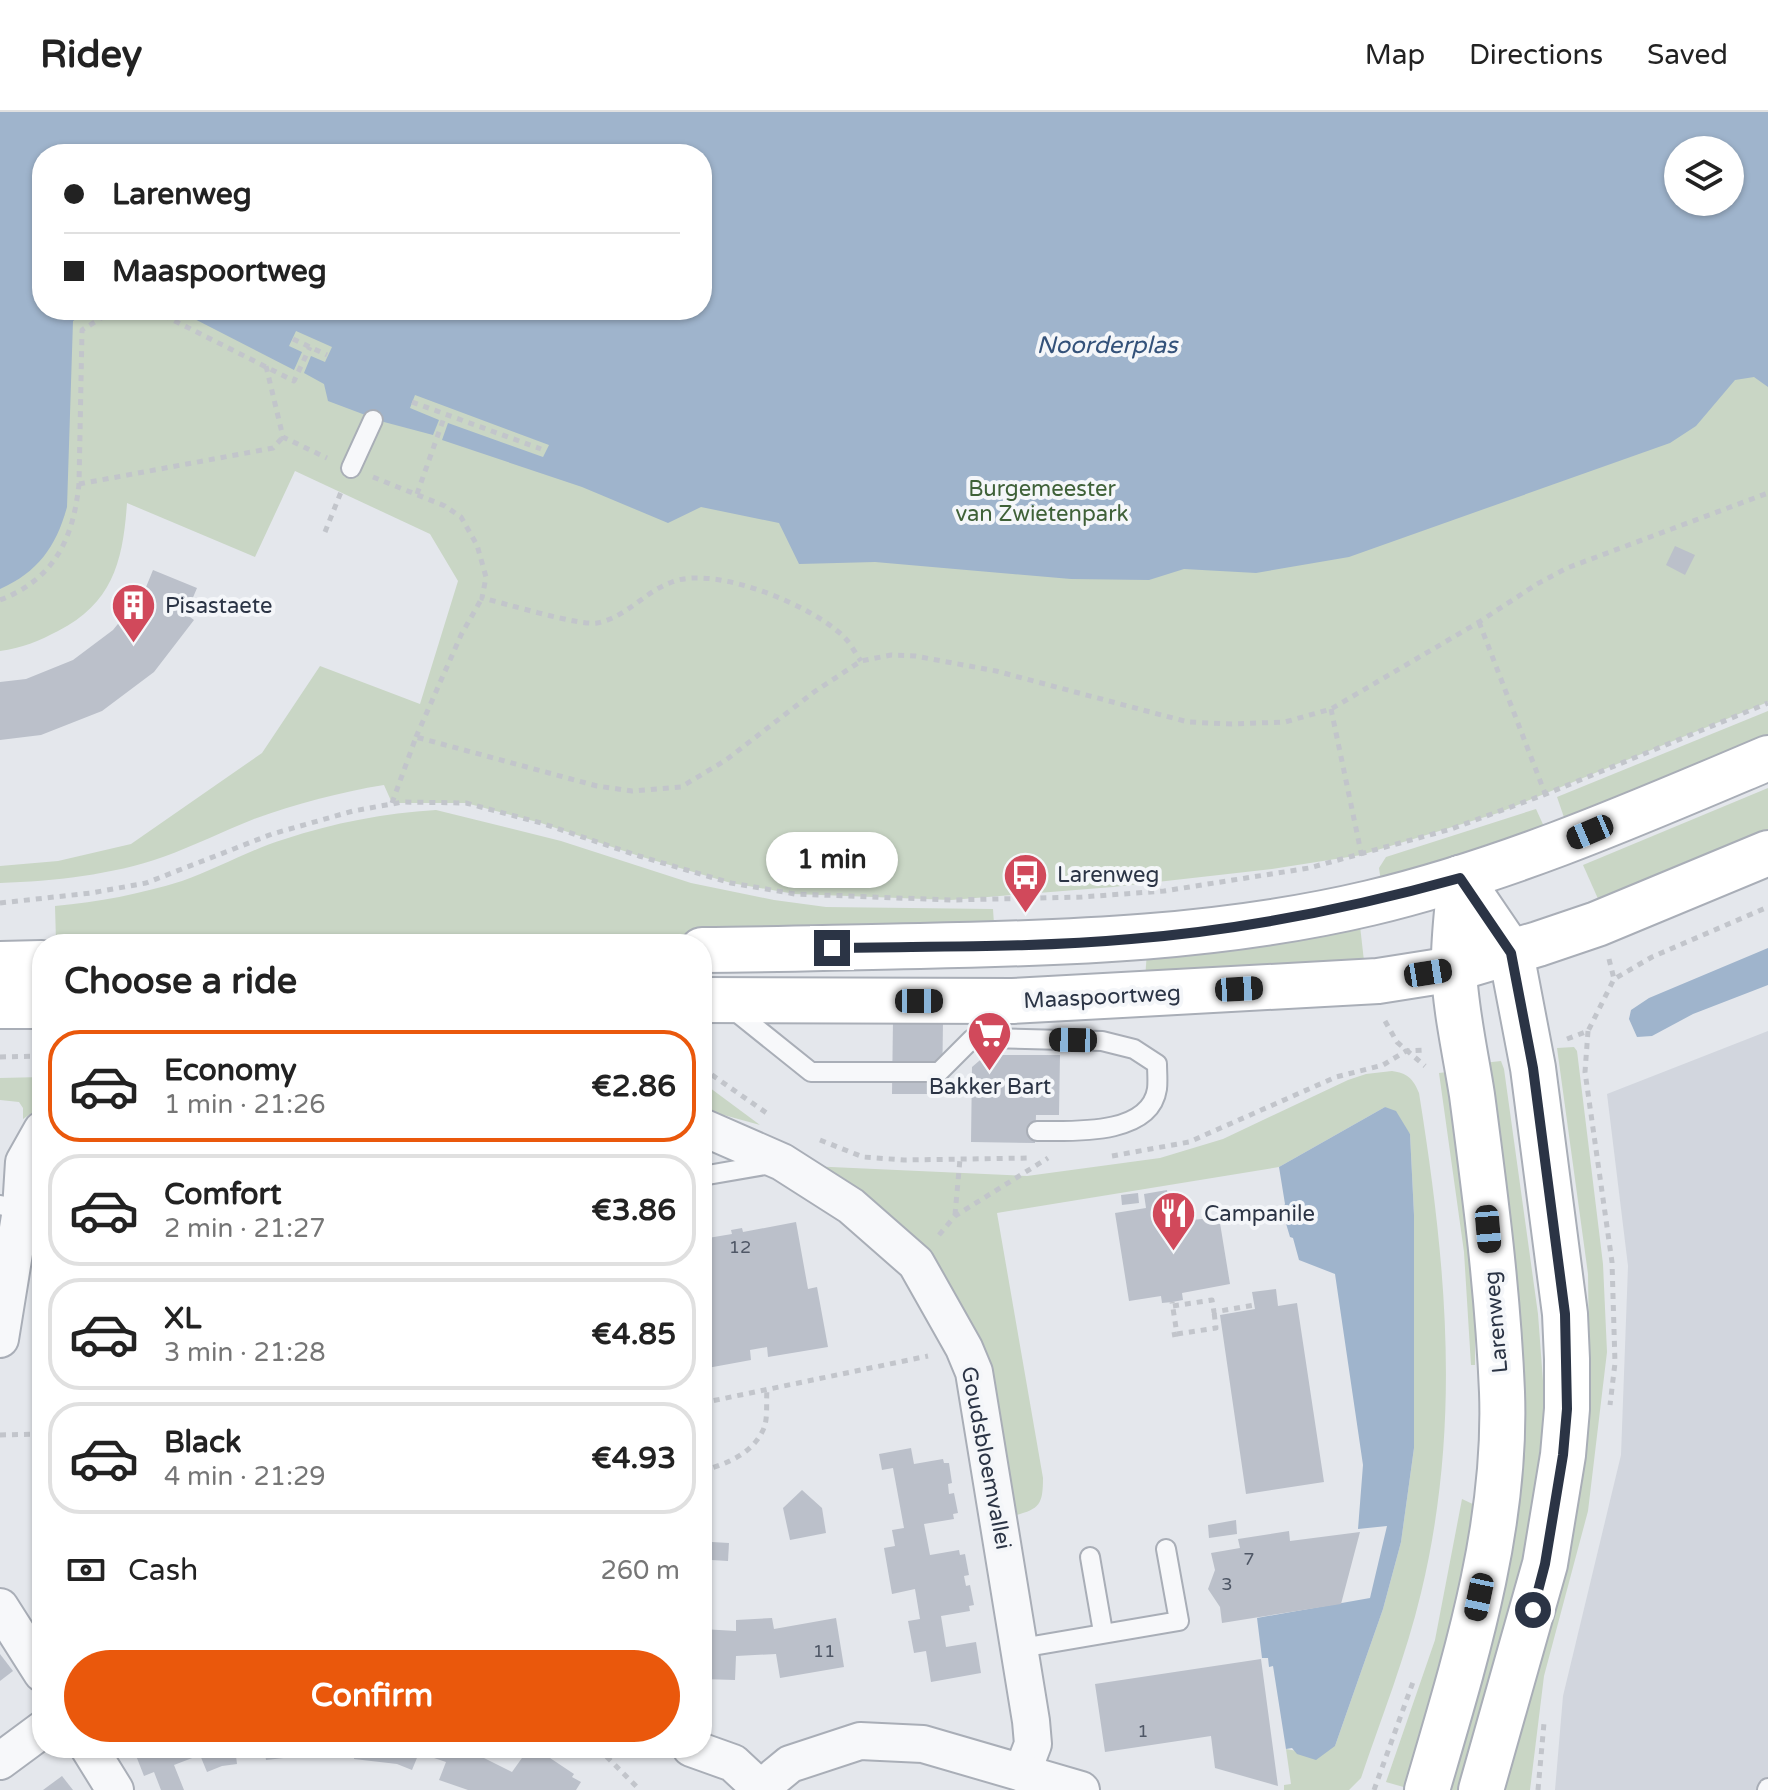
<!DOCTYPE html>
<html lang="en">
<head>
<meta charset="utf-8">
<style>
  body { margin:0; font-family:"Varela Round",sans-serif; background:#f6f6f6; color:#222; height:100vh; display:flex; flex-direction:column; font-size:30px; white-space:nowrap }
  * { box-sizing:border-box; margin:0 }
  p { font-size:26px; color:#767676 }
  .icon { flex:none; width:44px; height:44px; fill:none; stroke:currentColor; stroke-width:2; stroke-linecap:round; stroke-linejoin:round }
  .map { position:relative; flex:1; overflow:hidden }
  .side { position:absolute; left:32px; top:822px; width:680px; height:824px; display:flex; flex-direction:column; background:#fff; border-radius:32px; box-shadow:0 2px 6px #0004 }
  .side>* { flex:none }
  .banner { position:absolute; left:32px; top:32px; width:680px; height:176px; border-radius:32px; box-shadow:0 2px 6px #0004; display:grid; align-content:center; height:176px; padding:0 32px; background:#fff }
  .controls { position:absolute; left:1664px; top:24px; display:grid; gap:16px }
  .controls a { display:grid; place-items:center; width:80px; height:80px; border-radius:50%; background:#fff; box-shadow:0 2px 6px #0004; font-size:40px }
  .end { position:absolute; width:36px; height:36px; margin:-18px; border:10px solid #2b3445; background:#fff; box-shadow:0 0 0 4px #fff }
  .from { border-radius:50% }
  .bubble { position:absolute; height:56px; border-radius:28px; background:#fff; box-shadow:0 2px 6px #0004; font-size:26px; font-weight:800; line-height:56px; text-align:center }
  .car { position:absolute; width:24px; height:48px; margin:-24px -12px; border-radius:10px; box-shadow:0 0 6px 2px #0007; background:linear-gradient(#222 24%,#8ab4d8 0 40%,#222 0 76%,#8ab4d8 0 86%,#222 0) }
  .banner b { display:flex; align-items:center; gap:28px; height:76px; font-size:30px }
  .banner b+b { border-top:2px solid #e0e0e0 }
  .banner i { width:20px; height:20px; background:#222 }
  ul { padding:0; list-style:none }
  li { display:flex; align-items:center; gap:24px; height:112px; margin:0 16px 12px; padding:0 16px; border:4px solid #e0e0e0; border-radius:32px }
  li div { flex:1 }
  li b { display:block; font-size:30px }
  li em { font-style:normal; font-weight:800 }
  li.current { border-color:#ea580c }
  li>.icon { width:72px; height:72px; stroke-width:1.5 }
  h2 { padding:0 32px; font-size:36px; line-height:96px }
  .pay { display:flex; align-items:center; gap:20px; height:88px; padding:0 32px; font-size:30px }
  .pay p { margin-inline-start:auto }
  .primary-button { display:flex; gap:16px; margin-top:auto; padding:16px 32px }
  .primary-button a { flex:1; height:92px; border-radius:48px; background:#ea580c; color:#fff; font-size:32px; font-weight:800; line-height:92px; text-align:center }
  header { display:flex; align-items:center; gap:48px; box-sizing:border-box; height:112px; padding:0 40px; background:#fff; border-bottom:2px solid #e0e0e0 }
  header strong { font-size:38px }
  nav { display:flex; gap:44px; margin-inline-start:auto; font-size:28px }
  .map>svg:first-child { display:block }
  .built { fill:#d2d6de }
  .green { fill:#c9d6c5; fill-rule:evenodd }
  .water { fill:#9fb4cc; fill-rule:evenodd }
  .building { fill:#bbc0ca }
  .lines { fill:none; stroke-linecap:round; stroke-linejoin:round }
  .lane-casing { stroke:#a9aeb7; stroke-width:22 }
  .street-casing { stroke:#a9aeb7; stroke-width:40 }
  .secondary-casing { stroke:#a9aeb7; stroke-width:48 }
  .path { stroke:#c2c5cb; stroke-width:5; stroke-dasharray:6 6; stroke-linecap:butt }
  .lane { stroke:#f7f8fa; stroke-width:18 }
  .street { stroke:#f7f8fa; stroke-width:36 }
  .secondary { stroke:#fff; stroke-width:44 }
  .route { stroke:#2b3445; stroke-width:10 }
  .labels { text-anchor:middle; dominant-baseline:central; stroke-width:8; stroke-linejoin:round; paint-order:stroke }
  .number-label { font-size:18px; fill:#4f5766 }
  .park-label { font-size:22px; fill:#3f6138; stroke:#f4f6f9 }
  .poi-label { font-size:22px; fill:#2b3445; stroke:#f4f6f9; text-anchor:start }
  .street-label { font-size:22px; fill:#2b3445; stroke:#f4f6f9 }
  .water-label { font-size:24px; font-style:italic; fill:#34527a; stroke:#f4f6f9 }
</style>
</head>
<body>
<header>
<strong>Ridey</strong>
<nav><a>Map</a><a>Directions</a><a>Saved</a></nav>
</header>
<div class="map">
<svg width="1768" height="1678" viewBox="0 0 1768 1678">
  <rect width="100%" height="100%" fill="#e4e7ec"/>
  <!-- built -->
  <polygon class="built" points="1768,919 1768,1678 1555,1678 1563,1584 1621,1343 1628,1154 1607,982"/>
  <!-- green -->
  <g class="green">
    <path d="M0,0H1768V590L1498,701L1361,743L1272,757L1113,775L951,788L795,782L731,771L639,744L541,711L466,691H392L384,673C340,680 296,692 254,707C223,719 194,734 163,745C112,763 54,769 0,771V754L58,749L131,732L262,641L320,554L420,592L458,469L430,422L295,359L255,445L127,391C123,449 113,491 58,519C39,529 22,536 0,539ZM1678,38H1730V90H1678ZM42,42H702V198H42Z"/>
    <polygon points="1768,599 1768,634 1568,717 1557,685"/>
    <polygon points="1768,676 1768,719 1599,789 1583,753"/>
    <polygon points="1536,697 1546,719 1382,777 1379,756 1386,745"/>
    <path d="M436,698L561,729L691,771L774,788L826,795L993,797L994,812L896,827L263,829L232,832L56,829L55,794C99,790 140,782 182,769C217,757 249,738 285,727C333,711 385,701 436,698Z"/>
    <polygon points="1359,805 1364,849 1145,868 1147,839"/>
    <polygon points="1574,935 1577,939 1603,1152 1607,1240 1588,1399 1544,1564 1530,1678 1493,1678 1589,1237 1588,1162 1557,936"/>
    <polygon points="1501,949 1504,957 1538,1202 1545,1296 1535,1431 1465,1678 1446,1678 1499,1483 1483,951"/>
    <path d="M1392,959C1407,961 1413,966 1419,981C1446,1150 1462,1311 1421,1481C1406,1544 1382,1604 1361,1666L1349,1678H1284V1673L1291,1672L1286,1637L1297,1639L1335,1634L1383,1497L1401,1430L1414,1336V1103L1410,1022L1385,995L1279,1055L997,1101L1043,1366C1043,1394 1039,1397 1013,1404L980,1249L809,1054L1027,1064L1160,1046L1223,1027L1348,968L1366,962Z"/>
    <polygon points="1455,959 1487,1214 1475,1215 1475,1253 1471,1253 1464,1140 1439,961"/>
    <polygon points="42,965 42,994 23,1007 23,996 19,990 0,988 0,966"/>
    <polygon points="702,970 760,1013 702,997"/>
    <polygon points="1462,1387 1477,1394 1464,1468 1407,1676 1386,1670 1435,1528"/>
  </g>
  <!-- water -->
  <g class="water">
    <path d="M0,0H1768V275L1754,265L1735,268L1696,314L1670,331L1349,445L1256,461L1184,457L1149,468L1071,467L875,450L799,452L779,411L701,395L668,411L582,375L442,328L448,311L543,345L549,333L415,283L410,296L439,308L433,323L384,310L328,289L324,272L304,261L311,244L325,250L332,235L296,219L289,234L302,240L294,258L177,198H702V42H42V198H90L73,209L67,395C56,435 38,460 0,477ZM1678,38H1730V90H1678Z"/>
    <polygon points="1768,836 1768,873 1693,902 1652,924 1637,925 1629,907 1631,898 1649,886"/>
    <polygon points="1385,995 1396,999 1410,1022 1414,1103 1414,1336 1401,1430 1383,1497 1335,1634 1316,1648 1297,1642 1292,1636 1286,1637 1273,1554 1269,1555 1268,1546 1262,1546 1257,1506 1370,1486 1387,1414 1358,1417 1363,1353 1335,1162 1299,1148 1293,1126 1290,1125 1282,1098 1285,1092 1279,1055"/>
  </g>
  <!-- building -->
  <g class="building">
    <polygon points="1675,434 1695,443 1685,463 1666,453"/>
    <polygon points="153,458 197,476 186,502 194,508 154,560 102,599 41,623 0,628 0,570 26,567 73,548 113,518 144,480"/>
    <polygon points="893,908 943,908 942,982 892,982"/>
    <polygon points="986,943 1060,943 1059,1003 1036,1003 1035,1031 971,1030 972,955"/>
    <polygon points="1167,1078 1169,1093 1181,1091 1184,1109 1219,1105 1230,1172 1182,1181 1183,1188 1172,1190 1162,1191 1161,1184 1129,1189 1115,1101 1146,1096 1144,1082"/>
    <polygon points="1138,1081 1139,1091 1122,1093 1121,1083"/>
    <polygon points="796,1110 808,1177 817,1175 828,1235 768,1245 767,1235 750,1238 751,1248 702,1257 702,1127 732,1122 731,1118 742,1116 743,1120"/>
    <polygon points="1276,1177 1278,1194 1297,1191 1324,1370 1246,1382 1220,1203 1255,1197 1252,1180"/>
    <polygon points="911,1336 914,1352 943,1347 944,1351 949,1351 952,1371 948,1372 949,1382 954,1381 958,1401 953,1402 954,1407 924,1412 930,1443 959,1438 960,1443 965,1442 969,1463 964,1464 966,1474 970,1473 974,1493 969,1494 970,1499 941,1504 946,1535 976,1530 981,1561 931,1570 926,1539 914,1541 908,1509 920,1507 915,1477 892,1482 884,1436 895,1434 892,1418 904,1416 893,1356 882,1358 879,1342"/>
    <polygon points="802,1378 822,1396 826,1421 790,1428 783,1396"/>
    <polygon points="1236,1408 1237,1422 1209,1426 1208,1413"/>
    <polygon points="1289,1419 1290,1429 1360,1420 1341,1492 1222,1511 1220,1495 1208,1477 1215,1458 1211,1441 1240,1436 1238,1427"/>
    <polygon points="712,1430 729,1431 728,1449 711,1448"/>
    <polygon points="772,1506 774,1517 836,1506 844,1555 780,1566 776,1542 736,1544 735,1568 702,1567 702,1517 736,1519 736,1508"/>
    <polygon points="0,1542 13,1559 0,1569"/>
    <polygon points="1261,1547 1278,1674 1215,1656 1211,1624 1105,1640 1095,1572"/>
    <polygon points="133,1636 235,1636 237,1652 222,1654 207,1660 200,1643 174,1653 184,1678 161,1678 154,1660 144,1664"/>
    <polygon points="264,1636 326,1636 325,1644 310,1643 266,1648"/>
    <polygon points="355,1636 485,1636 482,1645 512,1660 529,1636 536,1641 538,1638 574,1662 572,1665 581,1670 576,1678 468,1678 439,1668 446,1650 419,1641 412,1658 397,1652 354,1647"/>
    <polygon points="62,1664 73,1678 43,1678"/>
  </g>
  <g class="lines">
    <defs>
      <g id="lane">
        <polyline points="351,356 373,308"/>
        <polyline points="730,895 811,960 939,960 972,927 988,926 1011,893"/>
        <path d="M988,926L1102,929L1134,937L1157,952C1157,960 1158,969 1157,977C1150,1024 1072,1019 1037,1019"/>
        <polyline points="702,1064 771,1052"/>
        <polyline points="0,1093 21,1098 42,1098"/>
        <polyline points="1090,1445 1103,1520"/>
        <polyline points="1021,1536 1179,1509 1166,1437"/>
        <polyline points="1767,1678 1768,1676"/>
      </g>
      <g id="street">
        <polyline points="702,1015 782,1050 851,1094 916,1151 964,1236 974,1260 1031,1609 1033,1632 1022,1661"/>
        <polyline points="0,1227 21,1098 24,1050 42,1018"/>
        <polyline points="0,1495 42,1561"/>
        <polyline points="89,1636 115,1678"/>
        <polyline points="691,1636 733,1651 762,1678"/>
        <polyline points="0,1649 42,1618"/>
        <polyline points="761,1676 790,1652 860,1629 923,1632 1081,1678"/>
      </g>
      <g id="secondary">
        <polyline points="1460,766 1511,841 1533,956 1565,1202 1567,1247 1567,1297 1563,1343 1545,1452 1481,1678"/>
        <path d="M702,838C775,838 847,835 920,834C1071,831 1222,826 1370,791C1508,758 1638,701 1768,646"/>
        <polyline points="0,852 42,851"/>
        <polyline points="702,888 1013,889 1378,869 1454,857 1538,832 1597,812 1768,741"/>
        <polyline points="0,894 42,894"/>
        <path d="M1427,1678C1465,1548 1507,1416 1502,1280C1498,1180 1485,1082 1472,983C1466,944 1455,896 1454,857C1453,827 1458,796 1460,766"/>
      </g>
    </defs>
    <!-- lane casing -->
    <use href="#lane" class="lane-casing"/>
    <!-- street casing -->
    <use href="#street" class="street-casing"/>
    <!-- secondary casing -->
    <use href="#secondary" class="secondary-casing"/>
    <!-- path -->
    <g class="path">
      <polyline points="153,198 294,269 310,235"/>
      <polyline points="293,227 327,243"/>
      <polyline points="266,254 283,325 327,346"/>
      <polyline points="412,290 541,337"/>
      <path d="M373,365L445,394L461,405L477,433L486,465L482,486C504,491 579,514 597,511C627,505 644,480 672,470C715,453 811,493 843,524C850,530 855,541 861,549"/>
      <polyline points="79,372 273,336 283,325"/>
      <polyline points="417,382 445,303"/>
      <polyline points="325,420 341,380"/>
      <path d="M0,488C54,467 73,428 79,372L82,218L114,198"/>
      <polyline points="1479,510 1546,684"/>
      <polyline points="1331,597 1362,745"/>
      <polyline points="416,625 461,523 482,486"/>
      <polyline points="392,691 416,625 597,674 632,679 681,675 726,648 814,580 861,549 891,543 915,544 996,559 1188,610 1232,612 1285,610 1331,597 1479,510 1537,472 1567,456 1768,381"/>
      <polyline points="0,791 91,781 146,771 272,722 353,699 403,690 466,691 541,711 639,744 731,771 795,782 951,788 1082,785 1164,779 1309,756 1451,717 1546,682 1768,591"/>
      <polyline points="1609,847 1614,867"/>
      <polyline points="1385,909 1397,930 1425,954"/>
      <polyline points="1588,919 1585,960 1612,1150 1615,1251 1610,1293"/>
      <polyline points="1567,927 1588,919 1614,867 1652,845 1768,795"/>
      <polyline points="0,945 42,944"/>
      <polyline points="702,956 768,1002"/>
      <polyline points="820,1028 863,1045 904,1048 1030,1046"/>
      <polyline points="1112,1044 1189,1030 1336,965 1383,953 1406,939 1425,938"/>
      <polyline points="955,1103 960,1047"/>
      <polyline points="939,1123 955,1104 1048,1046"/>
      <polyline points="1173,1194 1212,1188 1214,1200 1255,1193"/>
      <polyline points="1177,1222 1216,1216 1214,1200"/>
      <polyline points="1172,1223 1177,1222 1172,1190"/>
      <polyline points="702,1291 928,1244"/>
      <polyline points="0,1323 42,1322"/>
      <path d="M702,1359C726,1352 753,1342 764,1316C768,1306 766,1289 767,1277"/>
      <polyline points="598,1636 640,1678"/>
      <polyline points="1374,1678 1413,1570"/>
      <polyline points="1538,1678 1544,1611"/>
    </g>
    <!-- lane -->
    <use href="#lane" class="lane"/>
    <!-- street -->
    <use href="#street" class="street"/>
    <!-- secondary -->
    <use href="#secondary" class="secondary"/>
  </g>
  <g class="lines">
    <!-- route -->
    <path class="route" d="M832,836C931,834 1032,836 1131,827C1243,818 1352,796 1460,766L1511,841L1533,956L1565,1202L1567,1297L1563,1343L1545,1452L1533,1498"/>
  </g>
  <!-- icons -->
  <defs>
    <symbol id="building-pin" viewBox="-11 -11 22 30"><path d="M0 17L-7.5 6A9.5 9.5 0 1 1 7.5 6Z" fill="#d1495b" stroke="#f4f6f9"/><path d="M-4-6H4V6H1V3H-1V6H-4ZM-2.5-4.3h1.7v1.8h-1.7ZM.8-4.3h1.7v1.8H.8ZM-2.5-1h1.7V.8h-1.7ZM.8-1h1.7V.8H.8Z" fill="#fff"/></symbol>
    <symbol id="bus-pin" viewBox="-11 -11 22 30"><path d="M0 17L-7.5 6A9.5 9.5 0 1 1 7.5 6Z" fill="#d1495b" stroke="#f4f6f9"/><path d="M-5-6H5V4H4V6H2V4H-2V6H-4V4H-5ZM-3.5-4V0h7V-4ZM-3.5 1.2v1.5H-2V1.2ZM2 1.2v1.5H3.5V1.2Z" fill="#fff"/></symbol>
    <symbol id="supermarket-pin" viewBox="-11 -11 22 30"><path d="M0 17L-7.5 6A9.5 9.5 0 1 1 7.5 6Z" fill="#d1495b" stroke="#f4f6f9"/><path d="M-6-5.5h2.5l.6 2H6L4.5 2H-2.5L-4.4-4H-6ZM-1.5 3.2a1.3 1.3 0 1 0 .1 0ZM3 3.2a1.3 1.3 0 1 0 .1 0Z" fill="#fff"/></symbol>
    <symbol id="restaurant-pin" viewBox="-11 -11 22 30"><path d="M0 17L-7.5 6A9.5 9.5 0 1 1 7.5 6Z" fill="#d1495b" stroke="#f4f6f9"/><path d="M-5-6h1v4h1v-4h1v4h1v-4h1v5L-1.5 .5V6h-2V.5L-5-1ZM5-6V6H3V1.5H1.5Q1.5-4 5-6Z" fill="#fff"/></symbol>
  </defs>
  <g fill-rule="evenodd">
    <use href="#building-pin" x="108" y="468" width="51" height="69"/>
    <use href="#bus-pin" x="1000" y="738" width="51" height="69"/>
    <use href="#supermarket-pin" x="964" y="896" width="51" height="69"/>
    <use href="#restaurant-pin" x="1148" y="1076" width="51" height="69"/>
  </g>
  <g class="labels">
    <!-- number labels -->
    <g class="number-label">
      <text x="740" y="1135">12</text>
      <text x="1249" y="1447">7</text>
      <text x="1227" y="1472">3</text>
      <text x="824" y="1539">11</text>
      <text x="1143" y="1619">1</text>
    </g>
    <!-- park labels -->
    <g class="park-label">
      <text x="1042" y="377">Burgemeester<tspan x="1042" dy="25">van Zwietenpark</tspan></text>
    </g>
    <!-- poi labels -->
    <g class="poi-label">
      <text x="165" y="494">Pisastaete</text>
      <text x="1057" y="763">Larenweg</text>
      <text x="990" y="975" text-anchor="middle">Bakker Bart</text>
      <text x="1204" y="1102">Campanile</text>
    </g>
    <!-- street labels -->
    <g class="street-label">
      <text transform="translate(1102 885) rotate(-3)">Maaspoortweg</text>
      <text transform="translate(1496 1210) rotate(-95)">Larenweg</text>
      <text transform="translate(986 1346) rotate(79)">Goudsbloemvallei</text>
    </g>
    <!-- water labels -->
    <g class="water-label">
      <text x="1107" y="233">Noorderplas</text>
    </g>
  </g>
</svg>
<div class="controls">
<a><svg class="icon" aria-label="layers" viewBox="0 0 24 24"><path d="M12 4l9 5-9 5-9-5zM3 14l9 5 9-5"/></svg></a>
</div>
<i class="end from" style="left:1533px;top:1498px"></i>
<i class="end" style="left:832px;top:836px"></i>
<div class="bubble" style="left:766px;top:720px;width:132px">1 min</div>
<i class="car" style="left:1590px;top:720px;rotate:247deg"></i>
<i class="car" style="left:1428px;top:861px;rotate:81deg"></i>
<i class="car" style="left:1239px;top:877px;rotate:87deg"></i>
<i class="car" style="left:919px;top:889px;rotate:90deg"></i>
<i class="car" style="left:1073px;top:928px;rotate:271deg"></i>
<i class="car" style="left:1488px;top:1117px;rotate:175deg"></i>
<i class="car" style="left:1479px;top:1485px;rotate:192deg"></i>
<div class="banner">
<b><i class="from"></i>Larenweg</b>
<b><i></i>Maaspoortweg</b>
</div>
<section class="side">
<h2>Choose a ride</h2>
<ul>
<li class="current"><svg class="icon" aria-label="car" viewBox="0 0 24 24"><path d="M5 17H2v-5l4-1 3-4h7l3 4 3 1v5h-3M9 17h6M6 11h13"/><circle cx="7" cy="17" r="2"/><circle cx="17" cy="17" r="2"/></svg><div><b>Economy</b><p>1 min · 21:26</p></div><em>€2.86</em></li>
<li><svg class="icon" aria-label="car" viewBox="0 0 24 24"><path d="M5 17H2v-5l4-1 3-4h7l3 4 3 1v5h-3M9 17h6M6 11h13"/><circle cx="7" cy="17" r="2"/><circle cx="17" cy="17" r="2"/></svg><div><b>Comfort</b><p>2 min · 21:27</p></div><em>€3.86</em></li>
<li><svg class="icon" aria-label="car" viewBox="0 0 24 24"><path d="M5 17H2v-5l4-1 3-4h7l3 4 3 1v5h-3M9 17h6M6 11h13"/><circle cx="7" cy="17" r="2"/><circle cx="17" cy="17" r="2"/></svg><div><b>XL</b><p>3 min · 21:28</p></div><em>€4.85</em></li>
<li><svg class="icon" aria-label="car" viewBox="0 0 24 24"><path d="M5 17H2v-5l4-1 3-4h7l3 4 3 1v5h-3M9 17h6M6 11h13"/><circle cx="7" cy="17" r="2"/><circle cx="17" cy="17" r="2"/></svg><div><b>Black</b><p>4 min · 21:29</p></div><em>€4.93</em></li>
</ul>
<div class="pay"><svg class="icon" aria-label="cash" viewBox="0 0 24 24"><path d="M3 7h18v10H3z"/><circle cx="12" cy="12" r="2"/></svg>Cash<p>260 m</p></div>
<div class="primary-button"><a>Confirm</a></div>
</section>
</div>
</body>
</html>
